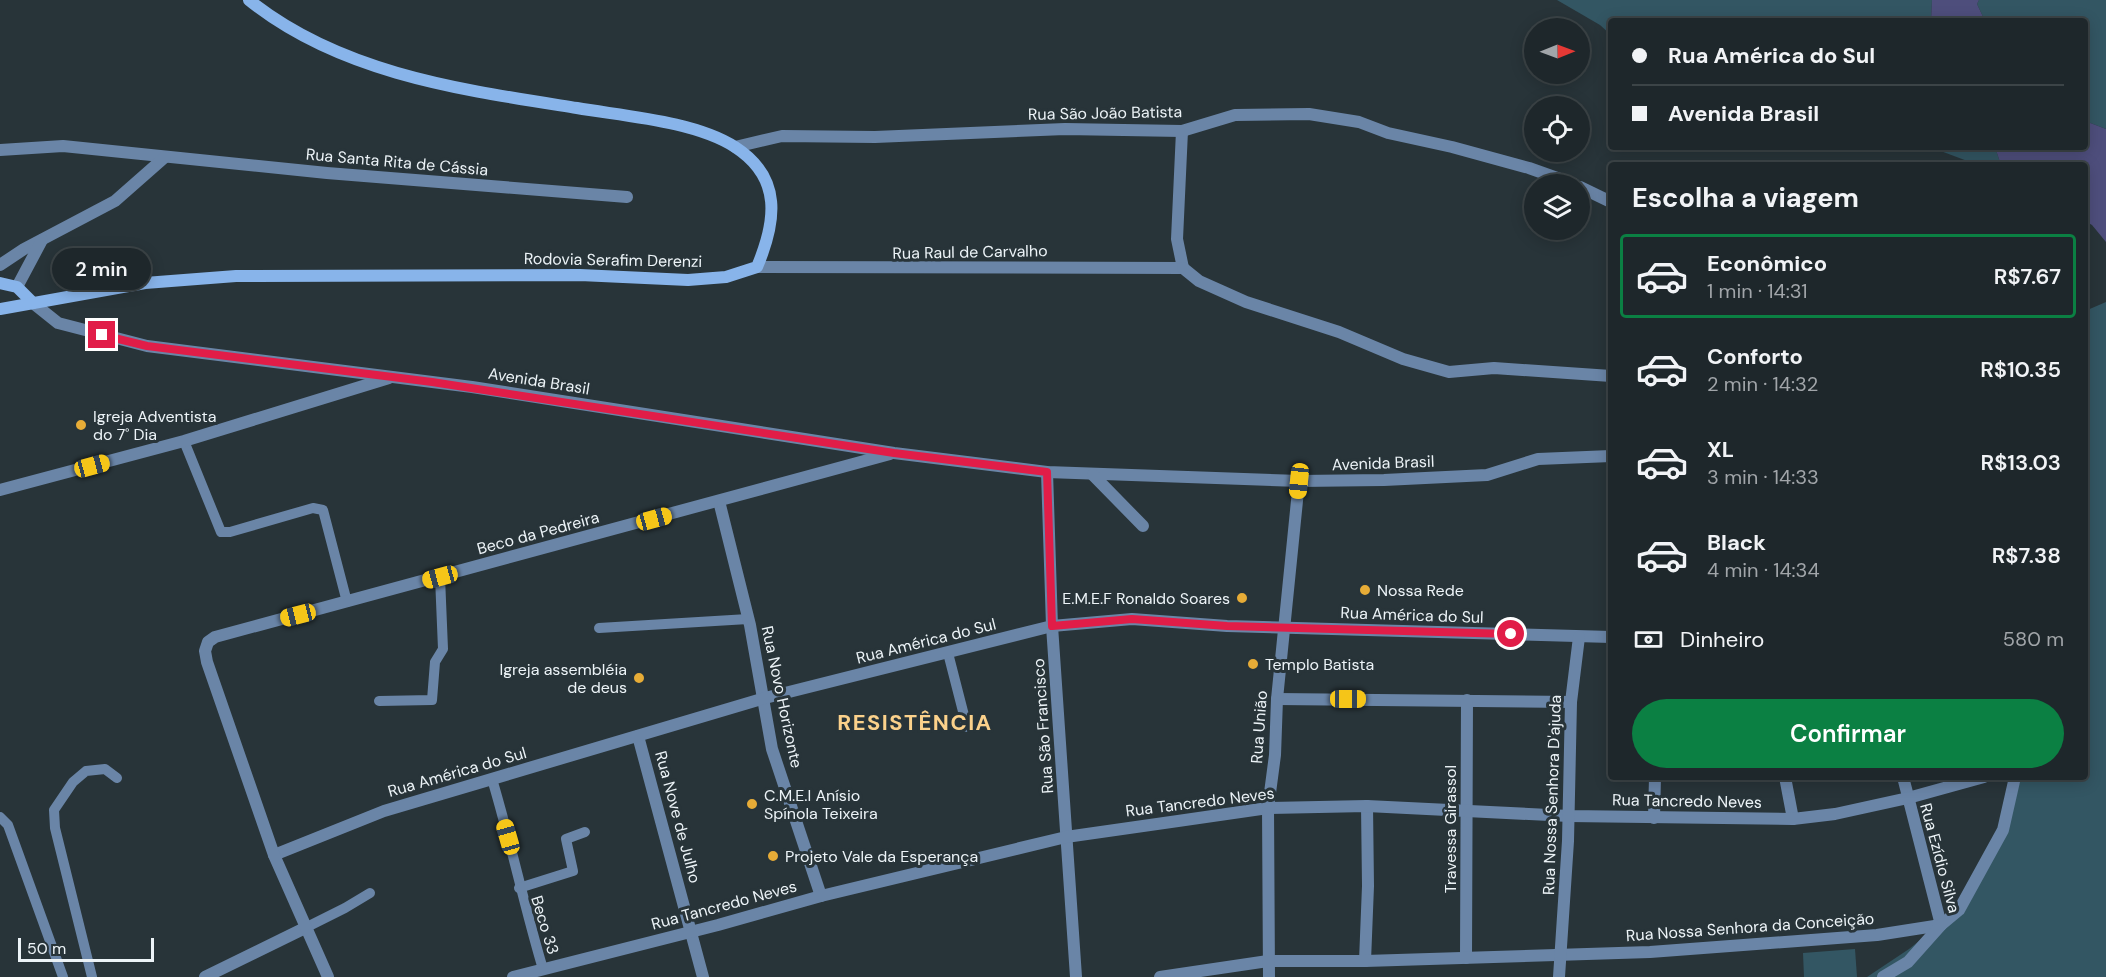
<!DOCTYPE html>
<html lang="pt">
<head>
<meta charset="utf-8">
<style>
  body { margin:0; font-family:"DM Sans",sans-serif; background:#262f33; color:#f1f3f6; height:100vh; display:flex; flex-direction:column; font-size:22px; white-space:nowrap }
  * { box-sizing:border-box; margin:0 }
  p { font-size:20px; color:#a1a5a9 }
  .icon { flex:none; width:33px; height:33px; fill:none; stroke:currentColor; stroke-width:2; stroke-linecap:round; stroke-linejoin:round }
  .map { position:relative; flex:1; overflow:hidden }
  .side { position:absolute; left:1608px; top:162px; width:480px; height:618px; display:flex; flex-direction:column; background:#1e272b; border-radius:6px; box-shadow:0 3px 15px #0003,0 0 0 2px #3c4447 }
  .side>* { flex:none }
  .top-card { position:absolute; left:1608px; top:18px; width:480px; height:132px; border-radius:6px; box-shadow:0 3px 15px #0003,0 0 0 2px #3c4447; display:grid; align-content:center; height:132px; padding:0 24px; background:#1e272b }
  .needle { width:39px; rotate:89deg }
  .tools { position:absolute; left:1524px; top:18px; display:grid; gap:12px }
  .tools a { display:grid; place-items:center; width:66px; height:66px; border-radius:50%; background:#1e272b; box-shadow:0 3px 15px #0003,0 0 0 2px #3c4447; font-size:30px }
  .scale { position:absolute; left:18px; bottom:15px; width:136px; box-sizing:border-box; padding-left:6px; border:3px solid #ecf3f7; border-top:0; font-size:16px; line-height:21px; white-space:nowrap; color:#ecf3f7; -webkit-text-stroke:4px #283439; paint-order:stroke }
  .end { position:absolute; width:27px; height:27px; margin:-14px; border:8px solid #e11d48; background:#fff; box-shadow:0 0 0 3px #fff }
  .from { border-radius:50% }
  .bubble { position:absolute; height:42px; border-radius:21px; background:#1e272b; box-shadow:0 3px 15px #0003,0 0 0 2px #3c4447; font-size:20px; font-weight:600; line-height:42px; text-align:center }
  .car { position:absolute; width:18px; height:36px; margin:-18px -9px; border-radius:8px; box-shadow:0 0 4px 2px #0007; background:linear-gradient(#f5c518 24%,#345 0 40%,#f5c518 0 76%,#345 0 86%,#f5c518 0) }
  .top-card b { display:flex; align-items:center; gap:21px; height:57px; font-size:22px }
  .top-card b+b { border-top:2px solid #3c4447 }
  .top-card i { width:15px; height:15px; background:#f1f3f6 }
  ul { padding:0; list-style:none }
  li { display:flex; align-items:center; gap:18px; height:84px; margin:0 12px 9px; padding:0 12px; border:3px solid transparent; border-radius:6px }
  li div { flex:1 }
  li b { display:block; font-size:22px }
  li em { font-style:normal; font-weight:600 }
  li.current { border-color:#0b8043 }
  li>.icon { width:54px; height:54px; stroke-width:1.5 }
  h2 { padding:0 24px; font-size:27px; line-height:72px }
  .pay { display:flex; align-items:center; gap:15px; height:66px; padding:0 24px; font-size:22px }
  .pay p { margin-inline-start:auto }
  .action { display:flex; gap:12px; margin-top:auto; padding:12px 24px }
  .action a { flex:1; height:69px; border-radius:36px; background:#0b8043; color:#fff; font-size:24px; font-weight:600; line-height:69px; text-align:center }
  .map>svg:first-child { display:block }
  .green { fill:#335663 }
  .water { fill:#4e4e7c }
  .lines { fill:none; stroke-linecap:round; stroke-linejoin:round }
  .lane { stroke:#6a85a7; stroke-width:10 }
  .street { stroke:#6a85a7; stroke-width:12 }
  .secondary { stroke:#88b4ea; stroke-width:12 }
  .route { stroke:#e11d48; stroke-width:8 }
  .poi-dot { fill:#e7ac37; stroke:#283439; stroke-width:2 }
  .labels { text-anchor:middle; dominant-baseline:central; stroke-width:6; stroke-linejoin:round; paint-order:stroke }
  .street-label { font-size:16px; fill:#ecf3f7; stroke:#283439 }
  .poi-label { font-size:16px; fill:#ecf3f7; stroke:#283439; text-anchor:start }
  .district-label { font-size:22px; font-weight:bold; letter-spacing:1.5px; fill:#fbd18b; stroke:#283439 }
</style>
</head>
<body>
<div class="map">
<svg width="2106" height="977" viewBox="0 0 2106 977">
  <rect width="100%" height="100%" fill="#283439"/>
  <!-- green -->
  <g class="green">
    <polygon points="1557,0 1932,0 1931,21 1805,21 1756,17 1718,21 1611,21 1611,35 1600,25"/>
    <polygon points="1979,0 2106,0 2106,129 2085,121 2085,21 1985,21 1977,4"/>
    <polygon points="1930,147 1995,147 2001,165 1978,165"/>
    <polygon points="2106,302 2106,977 1867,977 1909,949 1954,913 1981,872 2022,777 2085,777 2085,311"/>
    <polygon points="1855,949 1857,977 1804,977 1803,953"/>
  </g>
  <!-- water -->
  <g class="water">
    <polygon points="1932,0 1979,0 1977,4 1985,21 1931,21"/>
    <polygon points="2085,121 2106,129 2106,242 2092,225 2085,221 2085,165 2001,165 1995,147 2085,147"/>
  </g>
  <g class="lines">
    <!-- lane -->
    <g class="lane">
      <polyline points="184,441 221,532 230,532 313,508 323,510 347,602"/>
      <polyline points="599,628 748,619"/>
      <polyline points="948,653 967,727"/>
      <polyline points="379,701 432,700 435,662 443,649 440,577"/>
      <path d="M492,779C511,842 524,906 543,969"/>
      <polyline points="0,817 8,825 63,977"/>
      <polyline points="519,888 573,871 566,839 585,832"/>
      <polyline points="305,928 345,908 370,893"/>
      <polyline points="92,977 55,828 54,810 73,782 86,771 105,769 117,778"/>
    </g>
    <!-- street -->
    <g class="street">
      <polyline points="1182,131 1177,239 1183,268"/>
      <polyline points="735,147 782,136 875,137 1065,129 1182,131 1235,115 1309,114 1359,122 1388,133 1452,147 1529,168 1574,184"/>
      <polyline points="0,150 63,146 327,173 627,197"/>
      <polyline points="1580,187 1611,202"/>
      <polyline points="0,265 24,249 115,201 165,157"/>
      <polyline points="757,267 1183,268"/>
      <polyline points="1183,268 1199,281 1246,302 1339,332 1403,359 1449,372 1494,368 1611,376"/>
      <polyline points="17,287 42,240"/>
      <polyline points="33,303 58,323 147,346 472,387 894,453 1047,472 1299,481 1384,480 1487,475 1538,459 1611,456"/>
      <polyline points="1047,472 1052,626 1076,977"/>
      <polyline points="1093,475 1143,526"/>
      <polyline points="0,490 184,441 389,378"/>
      <polyline points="719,501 750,625 772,749 821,896"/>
      <polyline points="1277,699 1571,702"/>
      <polyline points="638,736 703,977"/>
      <polyline points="1785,777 1793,819"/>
      <polyline points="1903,777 1941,925"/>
      <polyline points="1654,818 1655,777"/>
      <polyline points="274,855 384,811 765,698 1052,626 1132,619 1227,626 1611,637"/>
      <polyline points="1466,958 1467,700"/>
      <polyline points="1365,961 1368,886 1367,806"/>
      <polyline points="205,977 305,928"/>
      <polyline points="328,977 274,855 207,662 205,651 208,642 215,637 890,454"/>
      <polyline points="513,977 718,925 821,896 1066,837 1178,821 1268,808 1367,806 1569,816 1793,819 1835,814 1908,798 1984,777"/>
      <polyline points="1160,977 1268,961 1365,961 1650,952 1877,935 1941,925"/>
      <polyline points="1269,977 1268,808 1275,755 1277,699 1299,481"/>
      <polyline points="1559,977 1568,841 1571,702 1579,637"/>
      <polyline points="1883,977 1908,962 1941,925 1959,910 2003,830 2015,777"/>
    </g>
    <!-- secondary -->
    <g class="secondary">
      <polyline points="0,283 17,287 33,303"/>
      <path d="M0,309L145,283L236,276L580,275L688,280L726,277L757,267C776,222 783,178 735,147C695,121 623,116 577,108C463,90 341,74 249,0"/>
    </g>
  </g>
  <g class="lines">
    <!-- route -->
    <polyline class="route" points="102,335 147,346 432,382 894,453 1047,472 1052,626 1132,619 1227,626 1511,634"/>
  </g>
  <!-- markers -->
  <g class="poi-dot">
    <circle cx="81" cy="425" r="6"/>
    <circle cx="1365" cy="590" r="6"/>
    <circle cx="1242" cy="598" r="6"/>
    <circle cx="1253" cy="664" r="6"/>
    <circle cx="639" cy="678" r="6"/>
    <circle cx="752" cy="804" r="6"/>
    <circle cx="773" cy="856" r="6"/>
  </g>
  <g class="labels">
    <!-- street labels -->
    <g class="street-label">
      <text transform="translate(1105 113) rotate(-1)">Rua São João Batista</text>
      <text transform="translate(397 162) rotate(5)">Rua Santa Rita de Cássia</text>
      <text transform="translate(970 252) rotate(-1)">Rua Raul de Carvalho</text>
      <text transform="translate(613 260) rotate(1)">Rodovia Serafim Derenzi</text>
      <text transform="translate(539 381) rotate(9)">Avenida Brasil</text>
      <text transform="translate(1383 463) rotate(-2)">Avenida Brasil</text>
      <text transform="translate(538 533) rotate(-15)">Beco da Pedreira</text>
      <text transform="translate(1412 615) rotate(2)">Rua América do Sul</text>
      <text transform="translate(926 641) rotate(-14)">Rua América do Sul</text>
      <text transform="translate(782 697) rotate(78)">Rua Novo Horizonte</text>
      <text transform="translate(1043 726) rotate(-94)">Rua São Francisco</text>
      <text transform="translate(1259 727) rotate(-86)">Rua União</text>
      <text transform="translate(457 772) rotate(-16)">Rua América do Sul</text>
      <text transform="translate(1552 795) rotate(-88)">Rua Nossa Senhora D'ajuda</text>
      <text transform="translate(1687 801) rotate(1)">Rua Tancredo Neves</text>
      <text transform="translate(1200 802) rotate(-7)">Rua Tancredo Neves</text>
      <text transform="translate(678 817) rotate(75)">Rua Nove de Julho</text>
      <text transform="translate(1450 829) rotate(-90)">Travessa Girassol</text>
      <text transform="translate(1940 858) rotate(75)">Rua Ezídio Silva</text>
      <text transform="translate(724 905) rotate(-15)">Rua Tancredo Neves</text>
      <text transform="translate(545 925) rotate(73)">Beco 33</text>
      <text transform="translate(1750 927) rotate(-4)">Rua Nossa Senhora da Conceição</text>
    </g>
    <!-- poi labels -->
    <g class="poi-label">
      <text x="93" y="416">Igreja Adventista<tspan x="93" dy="18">do 7˚ Dia</tspan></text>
      <text x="1377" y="590">Nossa Rede</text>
      <text x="1230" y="598" text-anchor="end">E.M.E.F Ronaldo Soares</text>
      <text x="1265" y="664">Templo Batista</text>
      <text x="627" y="669" text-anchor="end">Igreja assembléia<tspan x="627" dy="18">de deus</tspan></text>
      <text x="764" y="795">C.M.E.I Anísio<tspan x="764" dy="18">Spínola Teixeira</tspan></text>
      <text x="785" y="856">Projeto Vale da Esperança</text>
    </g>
    <!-- district labels -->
    <g class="district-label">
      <text x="915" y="722">RESISTÊNCIA</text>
    </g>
  </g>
</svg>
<div class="tools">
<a><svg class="needle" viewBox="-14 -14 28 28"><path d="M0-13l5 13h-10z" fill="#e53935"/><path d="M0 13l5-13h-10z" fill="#a1a5a9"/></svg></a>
<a><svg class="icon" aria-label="locate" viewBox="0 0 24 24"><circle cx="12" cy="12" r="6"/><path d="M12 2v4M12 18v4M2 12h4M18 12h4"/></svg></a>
<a><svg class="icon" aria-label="layers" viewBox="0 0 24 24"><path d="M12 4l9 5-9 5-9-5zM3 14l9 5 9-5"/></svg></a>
</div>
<div class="scale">50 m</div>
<i class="end from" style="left:1511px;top:634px"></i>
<i class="end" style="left:102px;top:335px"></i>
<div class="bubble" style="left:52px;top:248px;width:99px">2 min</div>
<i class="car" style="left:92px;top:466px;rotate:75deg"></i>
<i class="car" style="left:1299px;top:481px;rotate:186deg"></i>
<i class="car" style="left:654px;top:519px;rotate:75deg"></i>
<i class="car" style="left:440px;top:577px;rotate:255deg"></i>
<i class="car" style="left:298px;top:615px;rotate:256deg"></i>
<i class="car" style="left:1348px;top:699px;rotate:90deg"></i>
<i class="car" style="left:508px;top:837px;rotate:344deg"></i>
<div class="top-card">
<b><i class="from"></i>Rua América do Sul</b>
<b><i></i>Avenida Brasil</b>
</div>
<section class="side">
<h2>Escolha a viagem</h2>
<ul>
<li class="current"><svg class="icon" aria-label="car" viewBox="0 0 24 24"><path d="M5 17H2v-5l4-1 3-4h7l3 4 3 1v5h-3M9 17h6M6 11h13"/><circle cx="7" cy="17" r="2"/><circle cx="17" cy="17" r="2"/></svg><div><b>Econômico</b><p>1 min · 14:31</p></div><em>R$7.67</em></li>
<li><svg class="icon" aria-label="car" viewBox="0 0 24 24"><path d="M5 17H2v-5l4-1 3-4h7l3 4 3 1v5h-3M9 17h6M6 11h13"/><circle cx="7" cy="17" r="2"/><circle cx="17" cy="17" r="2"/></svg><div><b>Conforto</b><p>2 min · 14:32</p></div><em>R$10.35</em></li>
<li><svg class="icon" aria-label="car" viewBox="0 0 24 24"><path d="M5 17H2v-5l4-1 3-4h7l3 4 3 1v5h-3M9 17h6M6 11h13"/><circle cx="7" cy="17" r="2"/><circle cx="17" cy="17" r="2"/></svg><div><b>XL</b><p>3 min · 14:33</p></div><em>R$13.03</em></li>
<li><svg class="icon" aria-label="car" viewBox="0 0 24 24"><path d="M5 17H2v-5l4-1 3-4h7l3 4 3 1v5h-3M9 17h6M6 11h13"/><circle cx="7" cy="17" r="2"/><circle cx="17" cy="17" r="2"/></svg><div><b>Black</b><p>4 min · 14:34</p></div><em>R$7.38</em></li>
</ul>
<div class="pay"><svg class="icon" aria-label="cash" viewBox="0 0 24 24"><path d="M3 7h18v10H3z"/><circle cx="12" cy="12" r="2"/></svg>Dinheiro<p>580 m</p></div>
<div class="action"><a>Confirmar</a></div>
</section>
</div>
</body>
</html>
